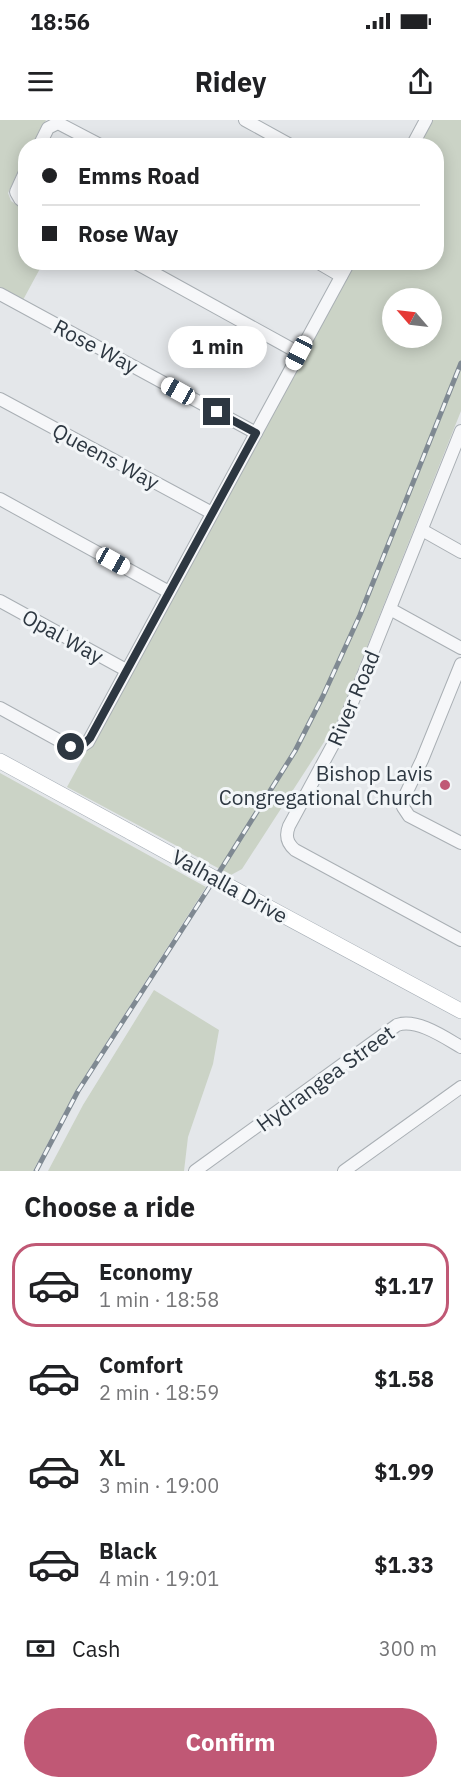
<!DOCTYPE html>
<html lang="en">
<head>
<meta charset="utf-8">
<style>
  body { margin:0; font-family:"IBM Plex Sans",sans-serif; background:#f6f6f6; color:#202124; height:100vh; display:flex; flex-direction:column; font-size:22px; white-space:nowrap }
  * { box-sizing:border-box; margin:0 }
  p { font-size:20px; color:#757577 }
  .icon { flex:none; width:33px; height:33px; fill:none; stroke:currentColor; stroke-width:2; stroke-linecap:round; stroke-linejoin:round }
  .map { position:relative; height:1051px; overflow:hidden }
  .drawer { display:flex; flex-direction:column; background:#fff; flex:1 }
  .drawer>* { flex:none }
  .guide { position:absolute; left:18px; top:18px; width:426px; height:132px; border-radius:24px; box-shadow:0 3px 15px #0003; display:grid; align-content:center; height:132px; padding:0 24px; background:#fff }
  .needle { width:39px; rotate:298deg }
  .tools { position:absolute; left:382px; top:168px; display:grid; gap:12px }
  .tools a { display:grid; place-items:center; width:60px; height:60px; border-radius:50%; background:#fff; box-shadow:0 3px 15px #0003; font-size:30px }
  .end { position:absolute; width:27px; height:27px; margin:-14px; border:8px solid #2d3741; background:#fff; box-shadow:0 0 0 3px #fff }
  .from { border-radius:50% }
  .bubble { position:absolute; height:42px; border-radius:21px; background:#fff; box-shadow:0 3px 15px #0003; font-size:20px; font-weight:700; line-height:42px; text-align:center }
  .car { position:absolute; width:18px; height:36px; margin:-18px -9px; border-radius:8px; box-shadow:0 0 4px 2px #0007; background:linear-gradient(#fff 24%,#345 0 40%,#fff 0 76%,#345 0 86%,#fff 0) }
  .guide b { display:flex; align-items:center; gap:21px; height:57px; font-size:22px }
  .guide b+b { border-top:2px solid #e0e0e0 }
  .guide i { width:15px; height:15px; background:#202124 }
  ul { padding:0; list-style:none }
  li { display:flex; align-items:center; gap:18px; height:84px; margin:0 12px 9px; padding:0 12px; border:3px solid transparent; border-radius:24px }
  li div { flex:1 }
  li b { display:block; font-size:22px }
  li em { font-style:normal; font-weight:700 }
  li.active { border-color:#c05875 }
  li>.icon { width:54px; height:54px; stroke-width:1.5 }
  h2 { padding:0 24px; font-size:27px; line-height:72px }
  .pay { display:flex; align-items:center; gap:15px; height:66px; padding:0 24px; font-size:22px }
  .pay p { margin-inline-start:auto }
  .cta { display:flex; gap:12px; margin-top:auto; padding:12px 24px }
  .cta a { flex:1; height:69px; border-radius:36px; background:#c05875; color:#fff; font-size:24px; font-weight:700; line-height:69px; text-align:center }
  .status { display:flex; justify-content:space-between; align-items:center; height:42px; padding:0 30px; background:#fff; direction:ltr }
  .status svg { height:16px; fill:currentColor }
  header { display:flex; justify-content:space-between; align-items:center; height:78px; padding:0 24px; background:#fff; font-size:27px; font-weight:700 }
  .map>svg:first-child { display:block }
  .green { fill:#cbd3c6; fill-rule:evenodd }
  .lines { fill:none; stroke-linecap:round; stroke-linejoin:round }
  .minor-casing { stroke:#a9afb4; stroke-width:14 }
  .major-casing { stroke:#a5adb5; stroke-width:16 }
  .minor { stroke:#f6f7f9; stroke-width:12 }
  .major { stroke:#fff; stroke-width:15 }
  .rail-casing { stroke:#7f8992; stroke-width:5 }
  .rail { stroke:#f3f6f8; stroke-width:3; stroke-dasharray:9; stroke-linecap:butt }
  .major-bridge-casing { stroke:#a5adb5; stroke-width:16; stroke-linecap:butt }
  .major-bridge { stroke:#fff; stroke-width:15 }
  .route { stroke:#2d3741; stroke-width:8 }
  .poi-dot { fill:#c05875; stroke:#f3f6f8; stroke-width:2 }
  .labels { text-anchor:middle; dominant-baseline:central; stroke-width:6; stroke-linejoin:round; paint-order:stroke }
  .street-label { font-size:21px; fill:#2d3741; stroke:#f3f6f8 }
  .poi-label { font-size:21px; fill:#2d3741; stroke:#f3f6f8; text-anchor:end }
</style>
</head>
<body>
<div class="status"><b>18:56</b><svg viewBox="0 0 49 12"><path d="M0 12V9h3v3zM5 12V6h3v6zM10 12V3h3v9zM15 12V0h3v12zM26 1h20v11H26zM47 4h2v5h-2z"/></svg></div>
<header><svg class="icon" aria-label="menu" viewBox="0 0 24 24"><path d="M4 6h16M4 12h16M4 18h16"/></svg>Ridey<svg class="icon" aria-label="share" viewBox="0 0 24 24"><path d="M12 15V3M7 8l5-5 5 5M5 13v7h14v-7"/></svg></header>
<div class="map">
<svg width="461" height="1051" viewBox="0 0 461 1051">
  <rect width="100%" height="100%" fill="#e4e7ea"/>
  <!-- green -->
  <g class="green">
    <polygon points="0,0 46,0 32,25 26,26 25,37 8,73 11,81 25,90 26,142 43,143 23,180 0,167"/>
    <path d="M431,0H461V291L337,602L242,749L231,755L67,667L353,143L436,142V26L417,25ZM393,178H432V218H393Z"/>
    <polygon points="0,653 206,767 76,970 33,1051 0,1051"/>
    <polygon points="154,870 219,910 213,944 188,1017 184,1051 48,1051 83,985"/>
  </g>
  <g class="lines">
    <defs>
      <g id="minor">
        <polyline points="245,0 292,26"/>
        <polyline points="39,26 48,8 58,3 102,26"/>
        <polyline points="412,26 426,0"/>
        <polyline points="26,50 16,72 20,79 26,84"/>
        <polyline points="134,142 299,233"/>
        <polyline points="317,142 341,156"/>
        <polyline points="0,174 256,313"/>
        <polyline points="0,279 212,393"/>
        <path d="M461,311L342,608L289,706C285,716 287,723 295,730L461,820"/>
        <polyline points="0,379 169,472"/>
        <polyline points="422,410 461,432"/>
        <polyline points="0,481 126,550"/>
        <polyline points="390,489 461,528"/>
        <polyline points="461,544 422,640 402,682 403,687 409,696 461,723"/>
        <polyline points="0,588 71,627 82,626 88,622 349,142"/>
        <path d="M195,1051L397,905C416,898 444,917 461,927"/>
        <polyline points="344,1051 461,967"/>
      </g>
      <g id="major">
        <polyline points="0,641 132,713"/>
        <polyline points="225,764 461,891"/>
      </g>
    </defs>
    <!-- minor casing -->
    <use href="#minor" class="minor-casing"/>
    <!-- major casing -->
    <use href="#major" class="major-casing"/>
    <!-- minor -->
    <use href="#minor" class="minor"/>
    <!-- major -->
    <use href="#major" class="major"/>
    <defs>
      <polyline id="rail" points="36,1051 78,971 223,746 295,631 323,576 360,495 461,243"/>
    </defs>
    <!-- rail casing -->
    <use href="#rail" class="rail-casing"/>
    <!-- rail -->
    <use href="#rail" class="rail"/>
    <defs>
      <polyline id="major-bridge" points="132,713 225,764"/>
    </defs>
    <!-- major-bridge casing -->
    <use href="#major-bridge" class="major-bridge-casing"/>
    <!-- major-bridge -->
    <use href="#major-bridge" class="major-bridge"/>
  </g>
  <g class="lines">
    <!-- route -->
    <polyline class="route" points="71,627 82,626 90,618 256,313 217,292"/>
  </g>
  <!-- markers -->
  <circle class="poi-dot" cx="445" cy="665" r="6"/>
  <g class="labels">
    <!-- street labels -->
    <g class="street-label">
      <text transform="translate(96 226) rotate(28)">Rose Way</text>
      <text transform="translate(106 336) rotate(28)">Queens Way</text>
      <text transform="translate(63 516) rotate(29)">Opal Way</text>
      <text transform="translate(353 578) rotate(-67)">River Road</text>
      <text transform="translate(230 766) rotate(29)">Valhalla Drive</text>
      <text transform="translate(325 958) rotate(-36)">Hydrangea Street</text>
    </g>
    <!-- poi labels -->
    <g class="poi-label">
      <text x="433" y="653">Bishop Lavis<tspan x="433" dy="24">Congregational Church</tspan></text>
    </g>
  </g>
</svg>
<div class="tools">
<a><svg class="needle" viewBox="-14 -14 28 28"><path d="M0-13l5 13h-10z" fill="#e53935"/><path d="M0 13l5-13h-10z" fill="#757577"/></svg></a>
</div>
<i class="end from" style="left:71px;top:627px"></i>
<i class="end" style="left:217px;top:292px"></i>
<div class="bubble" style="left:168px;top:206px;width:99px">1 min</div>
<i class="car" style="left:299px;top:233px;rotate:208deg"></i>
<i class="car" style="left:178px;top:271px;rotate:299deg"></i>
<i class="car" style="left:113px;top:441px;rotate:119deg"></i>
<div class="guide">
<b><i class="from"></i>Emms Road</b>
<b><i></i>Rose Way</b>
</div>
</div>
<section class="drawer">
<h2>Choose a ride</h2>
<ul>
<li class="active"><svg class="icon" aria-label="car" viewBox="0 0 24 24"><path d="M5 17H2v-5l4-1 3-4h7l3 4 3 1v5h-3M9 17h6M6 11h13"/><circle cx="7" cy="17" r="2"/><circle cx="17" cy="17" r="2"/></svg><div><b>Economy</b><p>1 min · 18:58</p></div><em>$1.17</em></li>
<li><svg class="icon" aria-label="car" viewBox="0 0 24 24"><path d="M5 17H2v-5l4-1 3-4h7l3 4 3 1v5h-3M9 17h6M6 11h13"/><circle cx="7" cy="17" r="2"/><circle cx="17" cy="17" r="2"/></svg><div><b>Comfort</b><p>2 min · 18:59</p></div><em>$1.58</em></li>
<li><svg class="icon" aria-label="car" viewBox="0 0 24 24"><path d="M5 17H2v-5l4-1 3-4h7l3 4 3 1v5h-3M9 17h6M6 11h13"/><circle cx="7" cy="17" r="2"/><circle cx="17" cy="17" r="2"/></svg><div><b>XL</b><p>3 min · 19:00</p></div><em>$1.99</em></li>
<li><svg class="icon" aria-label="car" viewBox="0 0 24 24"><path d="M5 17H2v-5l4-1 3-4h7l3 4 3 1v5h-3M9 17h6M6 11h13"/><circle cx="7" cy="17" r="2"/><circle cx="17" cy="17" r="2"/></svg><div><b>Black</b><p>4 min · 19:01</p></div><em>$1.33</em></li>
</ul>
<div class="pay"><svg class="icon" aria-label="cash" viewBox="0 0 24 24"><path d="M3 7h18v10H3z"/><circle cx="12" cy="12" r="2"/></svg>Cash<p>300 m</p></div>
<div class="cta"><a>Confirm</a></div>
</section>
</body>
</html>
